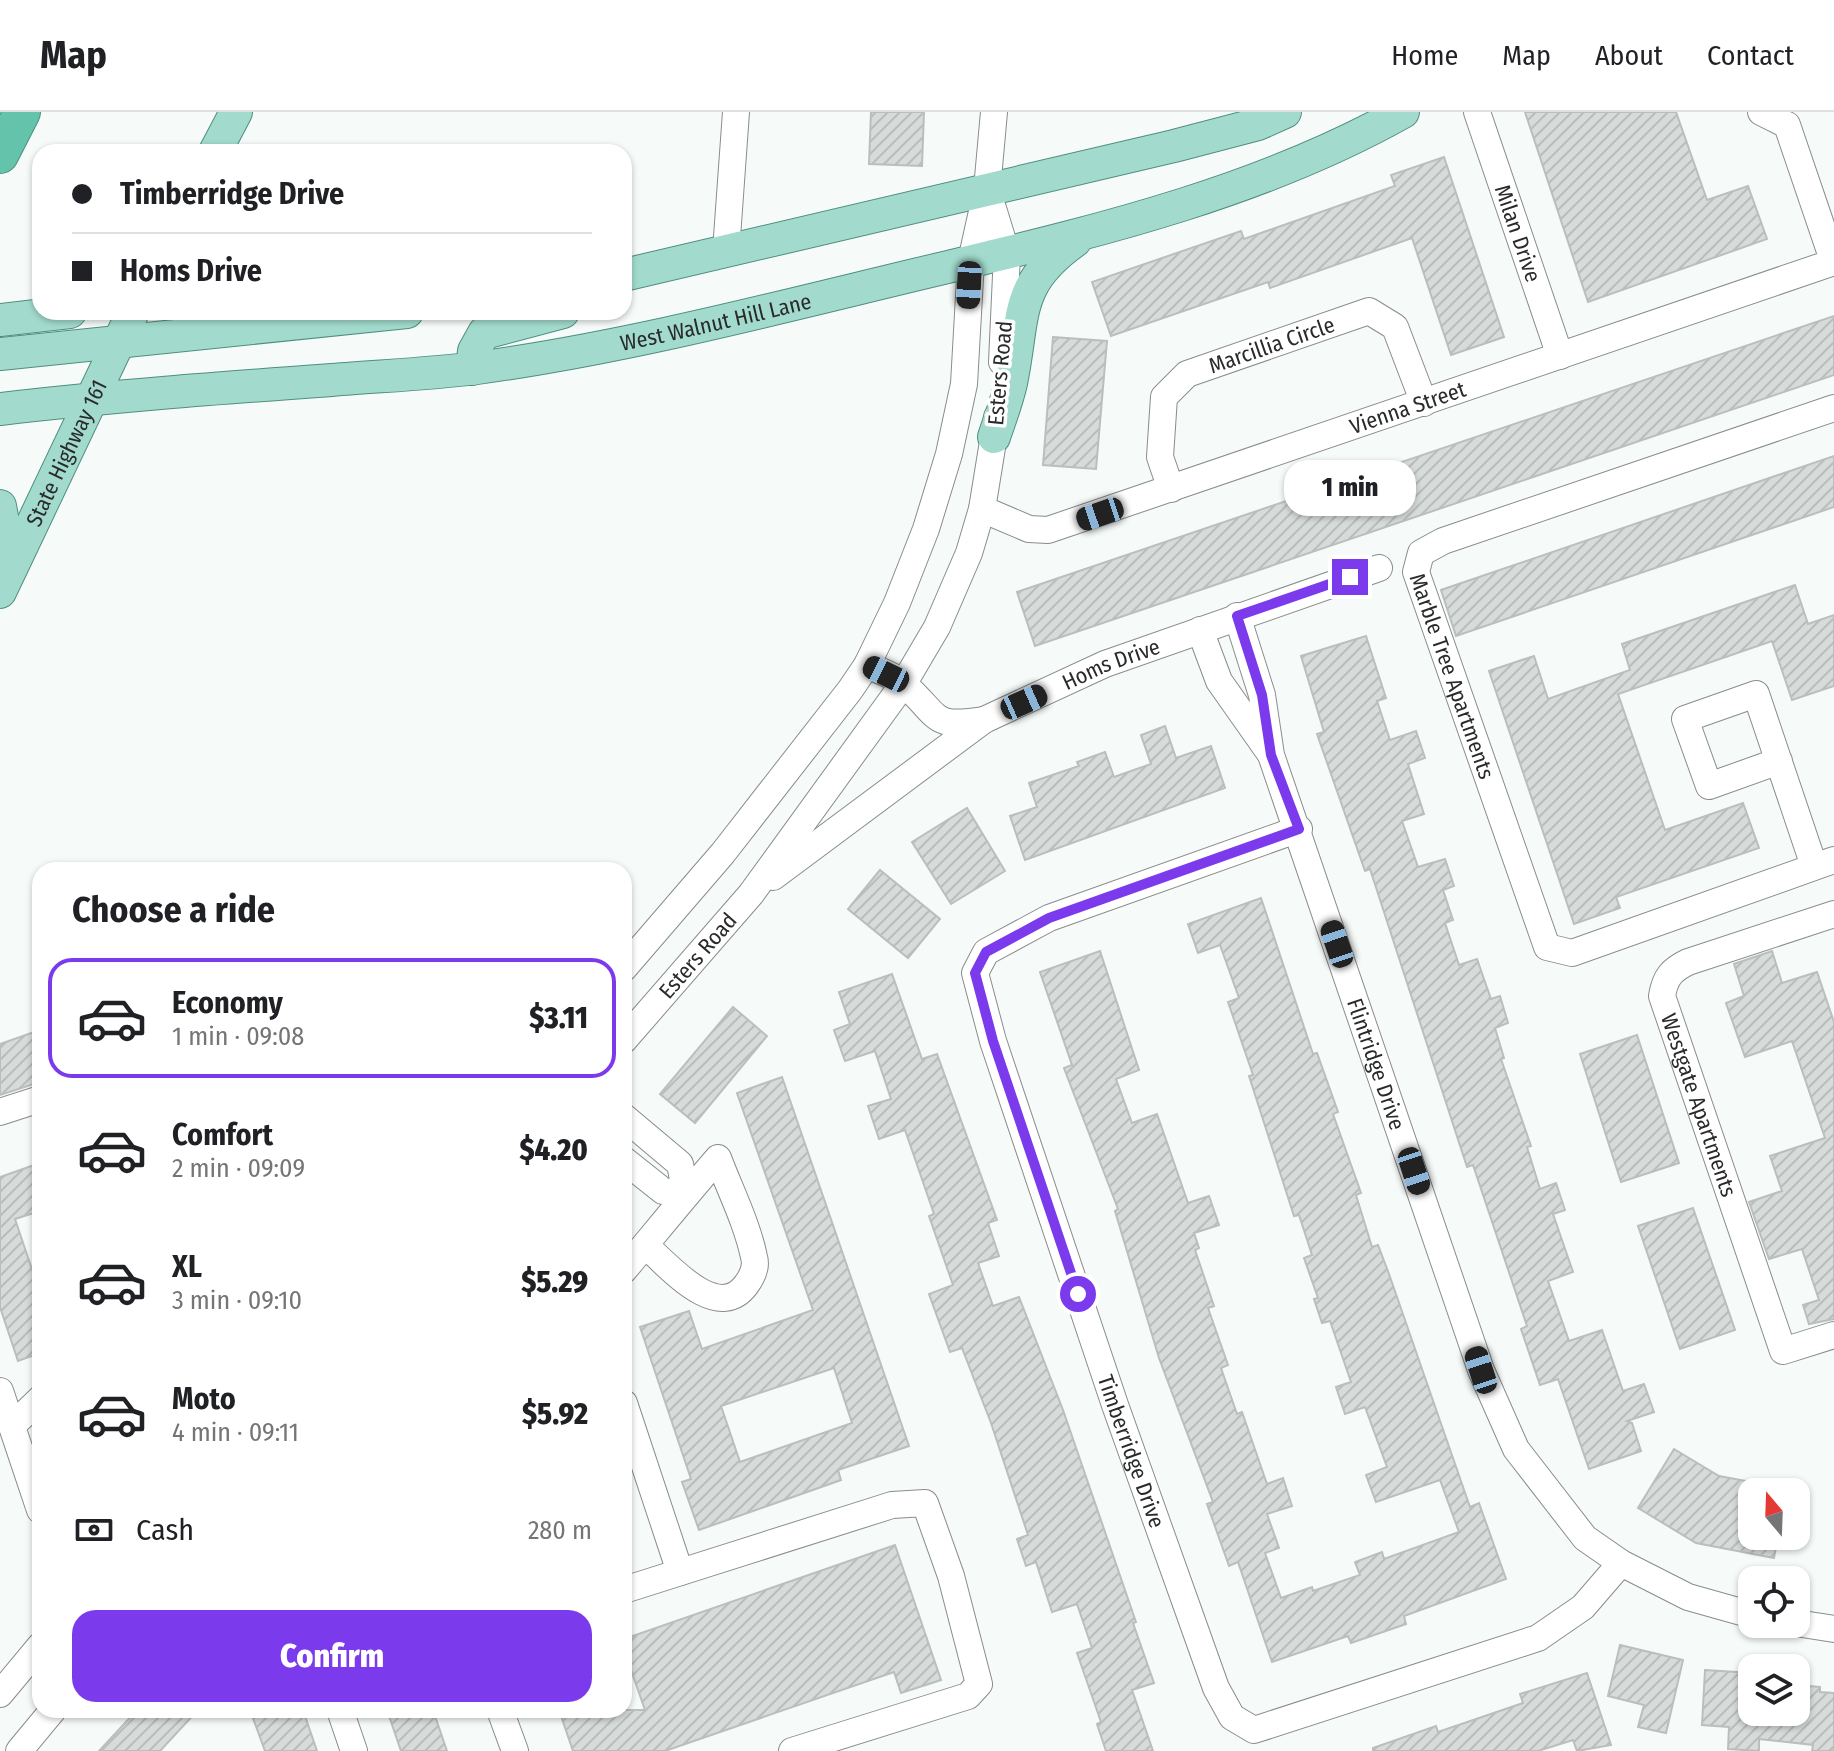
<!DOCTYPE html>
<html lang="en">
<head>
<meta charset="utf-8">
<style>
  body { margin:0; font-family:"Fira Sans Condensed",sans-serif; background:#f6f6f6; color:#202124; height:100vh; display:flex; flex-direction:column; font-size:30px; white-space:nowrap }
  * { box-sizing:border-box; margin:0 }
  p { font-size:26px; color:#757577 }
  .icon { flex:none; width:44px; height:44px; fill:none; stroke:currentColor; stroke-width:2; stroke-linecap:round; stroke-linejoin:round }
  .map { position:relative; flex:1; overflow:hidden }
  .sheet { position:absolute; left:32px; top:750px; width:600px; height:856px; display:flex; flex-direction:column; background:#fff; border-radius:24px; box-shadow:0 2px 6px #0004 }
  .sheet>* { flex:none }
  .guide { position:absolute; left:32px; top:32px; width:600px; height:176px; border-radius:24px; box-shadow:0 2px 6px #0004; display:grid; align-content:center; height:176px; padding:0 40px; background:#fff }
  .needle { width:52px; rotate:341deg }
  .controls { position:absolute; left:1738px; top:1366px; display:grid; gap:16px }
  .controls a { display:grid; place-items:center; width:72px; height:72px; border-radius:16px; background:#fff; box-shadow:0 2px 6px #0004; font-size:40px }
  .end { position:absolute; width:36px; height:36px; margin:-18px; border:10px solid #7c3aed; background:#fff; box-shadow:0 0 0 4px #fff }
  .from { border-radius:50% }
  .bubble { position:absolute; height:56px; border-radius:24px; background:#fff; box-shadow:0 2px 6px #0004; font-size:26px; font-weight:800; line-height:56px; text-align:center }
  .car { position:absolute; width:24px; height:48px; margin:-24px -12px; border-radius:10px; box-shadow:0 0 6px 2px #0007; background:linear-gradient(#222 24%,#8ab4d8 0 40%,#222 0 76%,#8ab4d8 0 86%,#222 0) }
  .guide b { display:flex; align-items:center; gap:28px; height:76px; font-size:30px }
  .guide b+b { border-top:2px solid #e0e0e0 }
  .guide i { width:20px; height:20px; background:#202124 }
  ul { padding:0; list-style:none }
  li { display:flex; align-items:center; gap:24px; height:120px; margin:0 16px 12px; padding:0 24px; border:4px solid transparent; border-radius:24px }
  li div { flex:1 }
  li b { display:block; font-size:30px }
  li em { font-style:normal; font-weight:800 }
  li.active { border-color:#7c3aed }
  li>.icon { width:72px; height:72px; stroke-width:1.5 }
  h2 { padding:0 40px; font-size:36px; line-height:96px }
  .pay { display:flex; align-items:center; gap:20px; height:88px; padding:0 40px; font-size:30px }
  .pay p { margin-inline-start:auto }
  .action { display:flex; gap:16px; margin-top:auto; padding:16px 40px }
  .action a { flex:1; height:92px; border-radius:24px; background:#7c3aed; color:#fff; font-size:32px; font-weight:800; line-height:92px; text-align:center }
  header { display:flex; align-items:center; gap:48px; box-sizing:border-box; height:112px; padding:0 40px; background:#fff; border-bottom:2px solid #e0e0e0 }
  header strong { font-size:38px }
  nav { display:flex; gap:44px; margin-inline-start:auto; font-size:28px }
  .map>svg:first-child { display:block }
  .building { fill:url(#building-hatch); stroke:#babfbd; stroke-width:2; fill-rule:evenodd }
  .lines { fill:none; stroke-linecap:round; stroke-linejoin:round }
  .minor-casing { stroke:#888d8b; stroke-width:28 }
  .major-casing { stroke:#4f8e7e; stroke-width:34 }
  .highway-casing { stroke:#4f8e7e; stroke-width:38 }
  .minor { stroke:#fff; stroke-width:26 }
  .major { stroke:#a2dbcd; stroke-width:32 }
  .highway { stroke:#64c3ab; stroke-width:36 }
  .route { stroke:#7c3aed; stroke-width:10 }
  .labels { text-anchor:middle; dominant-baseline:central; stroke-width:7; stroke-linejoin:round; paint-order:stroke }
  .street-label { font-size:22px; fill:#292b2a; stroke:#fff }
</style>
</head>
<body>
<header>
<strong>Map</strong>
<nav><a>Home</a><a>Map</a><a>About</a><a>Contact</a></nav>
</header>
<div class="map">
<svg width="1834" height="1639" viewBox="0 0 1834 1639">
  <defs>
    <pattern id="building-hatch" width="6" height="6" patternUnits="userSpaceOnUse" patternTransform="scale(2)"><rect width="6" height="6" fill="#d7dcda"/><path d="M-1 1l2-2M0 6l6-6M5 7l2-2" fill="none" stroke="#b9bdbb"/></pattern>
  </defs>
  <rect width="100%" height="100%" fill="#f6fbf9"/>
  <!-- building -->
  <g class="building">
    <polygon points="871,0 924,0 922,54 869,52"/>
    <polygon points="1525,0 1676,0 1707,88 1748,74 1767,127 1588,190"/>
    <polygon points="1444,45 1504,225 1451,243 1412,126 1270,176 1268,170 1111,224 1092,170 1241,119 1244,127 1395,74 1391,63"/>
    <polygon points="1834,204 1834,263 1035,534 1017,480"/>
    <polygon points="1053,225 1107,229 1096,357 1043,353"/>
    <polygon points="1834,344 1834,395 1456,524 1441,478"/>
    <polygon points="1795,473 1808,512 1834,503 1834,574 1792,588 1772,529 1618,582 1665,718 1743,691 1759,736 1616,785 1620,796 1574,812 1489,559 1534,544 1548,587 1630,558 1622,532"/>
    <polygon points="1366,524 1386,586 1377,589 1390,628 1416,619 1425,646 1408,652 1424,702 1402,709 1418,755 1445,747 1454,774 1443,778 1453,808 1445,811 1459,853 1477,847 1491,887 1500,884 1508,911 1495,916 1504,946 1501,947 1531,1034 1527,1035 1540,1077 1556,1071 1565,1098 1553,1102 1573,1160 1548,1169 1569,1229 1602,1218 1623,1279 1644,1272 1654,1300 1627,1309 1632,1311 1641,1339 1589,1357 1558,1267 1540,1273 1521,1217 1527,1214 1473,1053 1467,1055 1370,757 1365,759 1317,622 1324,620 1301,544"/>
    <polygon points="1165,614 1176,646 1211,634 1225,676 1025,748 1010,704 1037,695 1029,671 1079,654 1077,650 1105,640 1114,665 1151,652 1141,623"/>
    <polygon points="967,696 1005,759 951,792 912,730"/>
    <polygon points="880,758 940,807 908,846 848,797"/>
    <polygon points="1261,786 1313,942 1317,941 1338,1000 1333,1002 1361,1081 1356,1083 1372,1135 1378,1133 1389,1162 1470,1395 1479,1391 1506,1467 1404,1504 1406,1512 1351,1531 1348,1524 1272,1550 1238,1450 1229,1454 1207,1392 1213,1390 1159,1246 1115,1099 1118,1097 1064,956 1072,953 1040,860 1100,839 1139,958 1116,967 1132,1011 1157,1002 1188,1091 1209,1084 1219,1113 1194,1121 1199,1136 1195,1138 1214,1194 1208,1196 1228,1253 1221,1256 1237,1302 1242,1300 1267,1372 1283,1366 1292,1394 1267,1402 1279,1436 1265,1441 1281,1486 1312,1475 1313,1479 1360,1463 1355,1450 1382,1440 1384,1447 1459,1420 1440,1368 1376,1390 1366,1363 1387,1355 1365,1295 1345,1302 1336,1275 1351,1270 1330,1209 1322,1211 1314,1187 1318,1186 1304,1146 1312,1143 1299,1103 1294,1104 1249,964 1253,963 1228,890 1239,886 1220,833 1198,841 1188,812"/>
    <polygon points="1772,839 1782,871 1817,860 1834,910 1834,1207 1809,1212 1803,1193 1819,1188 1802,1137 1769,1147 1749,1090 1782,1079 1770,1044 1825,1026 1792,929 1745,945 1726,891 1744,884 1734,852"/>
    <polygon points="892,862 922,947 937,942 997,1108 988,1111 999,1144 978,1151 993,1194 1019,1185 1063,1298 1136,1510 1133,1511 1154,1571 1132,1578 1153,1639 1106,1639 1097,1612 1101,1610 1077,1541 1092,1536 1077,1492 1052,1500 1036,1450 1026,1454 1017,1427 1028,1423 991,1311 962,1236 950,1240 929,1182 953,1173 929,1104 934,1102 905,1018 879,1027 868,994 891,987 875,939 845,949 834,918 850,912 839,880"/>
    <polygon points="733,895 767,924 695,1011 660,982"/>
    <polygon points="40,918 40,970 0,983 0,932"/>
    <polygon points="1637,923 1679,1051 1621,1070 1580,942"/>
    <path d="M782,965L909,1334L838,1358L841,1368L699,1418L682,1370L691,1367L640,1215L689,1199L702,1237L813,1198L737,981ZM834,1256L852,1311L740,1350L721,1294Z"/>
    <polygon points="40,1051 40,1099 15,1107 40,1181 40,1241 18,1249 0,1195 0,1065"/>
    <polygon points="1693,1096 1735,1218 1680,1237 1638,1114"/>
    <polygon points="1674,1337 1719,1364 1752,1370 1752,1424 1778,1424 1774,1446 1696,1431 1638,1396"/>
    <polygon points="895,1433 941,1568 901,1581 894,1560 665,1639 573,1639 559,1598 645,1598 624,1538 624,1527"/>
    <polygon points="1620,1533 1683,1548 1666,1621 1638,1615 1644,1593 1608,1584"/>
    <polygon points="1705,1558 1752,1561 1752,1600 1796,1600 1796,1573 1820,1575 1820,1580 1834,1581 1834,1639 1812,1639 1813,1633 1759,1627 1759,1639 1728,1637 1729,1615 1702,1613"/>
    <polygon points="1587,1561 1611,1633 1577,1639 1573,1628 1538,1639 1373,1639 1373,1636 1436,1614 1438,1620 1523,1591 1520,1582"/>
    <polygon points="137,1598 198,1598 160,1639 99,1639"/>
    <polygon points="250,1598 303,1598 317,1639 265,1639"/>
    <polygon points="387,1598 433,1598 447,1639 401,1639"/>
  </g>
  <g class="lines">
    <defs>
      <g id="minor">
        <path id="s1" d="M1477,0L1560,244"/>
        <polyline points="1761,0 1787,13 1834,151"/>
        <polyline points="987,77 1007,142 1002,250"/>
        <polyline points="726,139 736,0"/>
        <path id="s2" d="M1834,296L1443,429L1421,441L1416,460L1547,835L1572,841L1834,748"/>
        <path id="s3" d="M1171,377L1160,345L1164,285L1187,262L1369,199L1395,215L1424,291"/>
        <path id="s4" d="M982,397L1029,417L1048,418L1834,150"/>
        <path id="s5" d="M1237,504L1262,583L1271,643L1481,1258L1516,1337L1585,1426L1621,1451L1688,1485L1752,1503"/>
        <polyline points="1200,518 1219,569 1269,640"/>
        <path d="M867,553C880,559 896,564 906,574C941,606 931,616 984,608"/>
        <polyline points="1779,649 1709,674 1685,607 1756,582 1814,754"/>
        <path id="s6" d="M1299,717L1049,806L986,840L975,861L993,929L1115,1293L1216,1576L1232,1605L1254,1618L1538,1526L1583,1495L1621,1451"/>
        <path id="s7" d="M773,765L984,608L1105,552L1379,456"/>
        <path id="s8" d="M1834,802L1688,850C1671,858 1665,866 1662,884L1783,1239L1834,1223"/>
        <polyline points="624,856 723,741 850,578 867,553 897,491 926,417 949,342 964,272 971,149 987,77 994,0"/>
        <path id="s9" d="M624,928L751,782L904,571L937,515L969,441L982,397L997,305"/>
        <polyline points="0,1000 40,987"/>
        <polyline points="624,1005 680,1052 686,1083"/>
        <polyline points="624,1048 663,1079 686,1083"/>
        <path d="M624,1158C655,1121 686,1083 718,1046C730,1078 747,1111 754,1145C757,1155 752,1165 746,1173C717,1212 667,1152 645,1133"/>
        <polyline points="0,1279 40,1398"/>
        <polyline points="624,1291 680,1460"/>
        <polyline points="12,1314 40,1287"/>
        <polyline points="624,1478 892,1393 925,1391 951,1464 979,1572 968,1584 792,1639"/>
        <polyline points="1796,1511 1834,1517"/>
        <polyline points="0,1582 40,1534"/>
        <polyline points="340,1598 354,1639"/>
        <polyline points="500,1598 515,1639"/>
        <polyline points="19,1639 53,1598"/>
      </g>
      <g id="major">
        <polyline points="215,40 236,0"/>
        <polyline points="624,163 1174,34 1258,12 1285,0"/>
        <polyline points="0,208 70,200"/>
        <polyline points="0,242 407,200"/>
        <polyline points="472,257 474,239 484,221 563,200"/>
        <path id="s10" d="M0,297C111,284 221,276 332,268C380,264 429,262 477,256C637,234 795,191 952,154C1107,117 1264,78 1403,0"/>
        <path d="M994,325C1000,307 1007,289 1011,271C1025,204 1013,173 1075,129"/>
        <polyline points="0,394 11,454"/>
        <path id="s11" d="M0,480L133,200"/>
      </g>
      <polyline id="highway" points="0,43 22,0"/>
    </defs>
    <!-- minor casing -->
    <use href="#minor" class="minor-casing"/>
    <!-- major casing -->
    <use href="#major" class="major-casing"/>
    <!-- highway casing -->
    <use href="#highway" class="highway-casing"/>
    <!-- minor -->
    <use href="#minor" class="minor"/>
    <!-- major -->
    <use href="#major" class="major"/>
    <!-- highway -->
    <use href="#highway" class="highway"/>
  </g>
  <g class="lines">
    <!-- route -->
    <polyline class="route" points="1078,1182 993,929 975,861 986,840 1049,806 1299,717 1271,643 1262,583 1237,504 1350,465"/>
  </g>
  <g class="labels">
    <!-- street labels -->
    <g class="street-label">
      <text stroke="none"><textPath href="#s1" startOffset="128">Milan Drive</textPath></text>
      <text stroke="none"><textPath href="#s10" startOffset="722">West Walnut Hill Lane</textPath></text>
      <text stroke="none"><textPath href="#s3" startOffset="216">Marcillia Circle</textPath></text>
      <text transform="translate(1000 261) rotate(-85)">Esters Road</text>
      <text stroke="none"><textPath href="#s4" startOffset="450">Vienna Street</textPath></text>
      <text stroke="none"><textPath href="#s11" startOffset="154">State Highway 161</textPath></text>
      <text stroke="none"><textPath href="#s7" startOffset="402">Homs Drive</textPath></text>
      <text stroke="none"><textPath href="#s2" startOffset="568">Marble Tree Apartments</textPath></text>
      <text stroke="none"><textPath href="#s9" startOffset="112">Esters Road</textPath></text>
      <text stroke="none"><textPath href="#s5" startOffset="470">Flintridge Drive</textPath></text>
      <text stroke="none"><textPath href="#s8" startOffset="314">Westgate Apartments</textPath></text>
      <text stroke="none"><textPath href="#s6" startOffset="864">Timberridge Drive</textPath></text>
    </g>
  </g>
</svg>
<div class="controls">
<a><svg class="needle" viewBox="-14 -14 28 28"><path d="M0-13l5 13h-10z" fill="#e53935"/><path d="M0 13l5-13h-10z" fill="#757577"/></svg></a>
<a><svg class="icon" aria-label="locate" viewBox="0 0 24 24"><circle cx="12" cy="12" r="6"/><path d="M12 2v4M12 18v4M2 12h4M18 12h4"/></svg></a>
<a><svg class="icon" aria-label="layers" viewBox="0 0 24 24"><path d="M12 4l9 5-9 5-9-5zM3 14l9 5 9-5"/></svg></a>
</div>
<i class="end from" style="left:1078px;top:1182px"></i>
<i class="end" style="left:1350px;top:465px"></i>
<div class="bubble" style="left:1284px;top:348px;width:132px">1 min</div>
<i class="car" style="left:969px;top:173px;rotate:183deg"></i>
<i class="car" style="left:1100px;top:402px;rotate:251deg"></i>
<i class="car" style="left:886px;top:562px;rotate:296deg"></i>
<i class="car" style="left:1024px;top:590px;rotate:66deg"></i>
<i class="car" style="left:1337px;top:832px;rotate:341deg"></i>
<i class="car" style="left:1414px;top:1059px;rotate:162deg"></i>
<i class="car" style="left:1481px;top:1258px;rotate:342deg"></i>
<div class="guide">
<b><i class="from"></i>Timberridge Drive</b>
<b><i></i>Homs Drive</b>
</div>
<section class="sheet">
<h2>Choose a ride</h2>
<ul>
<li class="active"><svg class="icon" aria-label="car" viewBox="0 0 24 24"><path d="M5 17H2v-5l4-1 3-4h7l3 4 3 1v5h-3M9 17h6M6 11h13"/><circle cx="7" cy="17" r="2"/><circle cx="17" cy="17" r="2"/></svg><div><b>Economy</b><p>1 min · 09:08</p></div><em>$3.11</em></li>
<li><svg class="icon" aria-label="car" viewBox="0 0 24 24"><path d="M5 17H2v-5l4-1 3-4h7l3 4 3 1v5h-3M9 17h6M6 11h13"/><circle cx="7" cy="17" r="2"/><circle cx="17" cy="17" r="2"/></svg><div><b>Comfort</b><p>2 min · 09:09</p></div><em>$4.20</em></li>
<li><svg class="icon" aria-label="car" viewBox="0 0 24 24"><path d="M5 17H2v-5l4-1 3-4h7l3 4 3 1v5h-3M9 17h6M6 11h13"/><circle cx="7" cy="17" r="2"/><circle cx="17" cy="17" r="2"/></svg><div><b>XL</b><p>3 min · 09:10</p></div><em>$5.29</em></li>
<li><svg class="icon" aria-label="car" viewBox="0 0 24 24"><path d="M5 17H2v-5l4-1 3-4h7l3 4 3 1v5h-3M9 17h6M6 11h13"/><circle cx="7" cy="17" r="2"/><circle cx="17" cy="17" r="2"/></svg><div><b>Moto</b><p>4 min · 09:11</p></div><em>$5.92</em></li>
</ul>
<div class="pay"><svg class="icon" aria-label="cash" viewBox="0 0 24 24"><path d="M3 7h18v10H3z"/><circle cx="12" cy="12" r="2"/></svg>Cash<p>280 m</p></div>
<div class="action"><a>Confirm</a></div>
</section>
</div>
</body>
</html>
